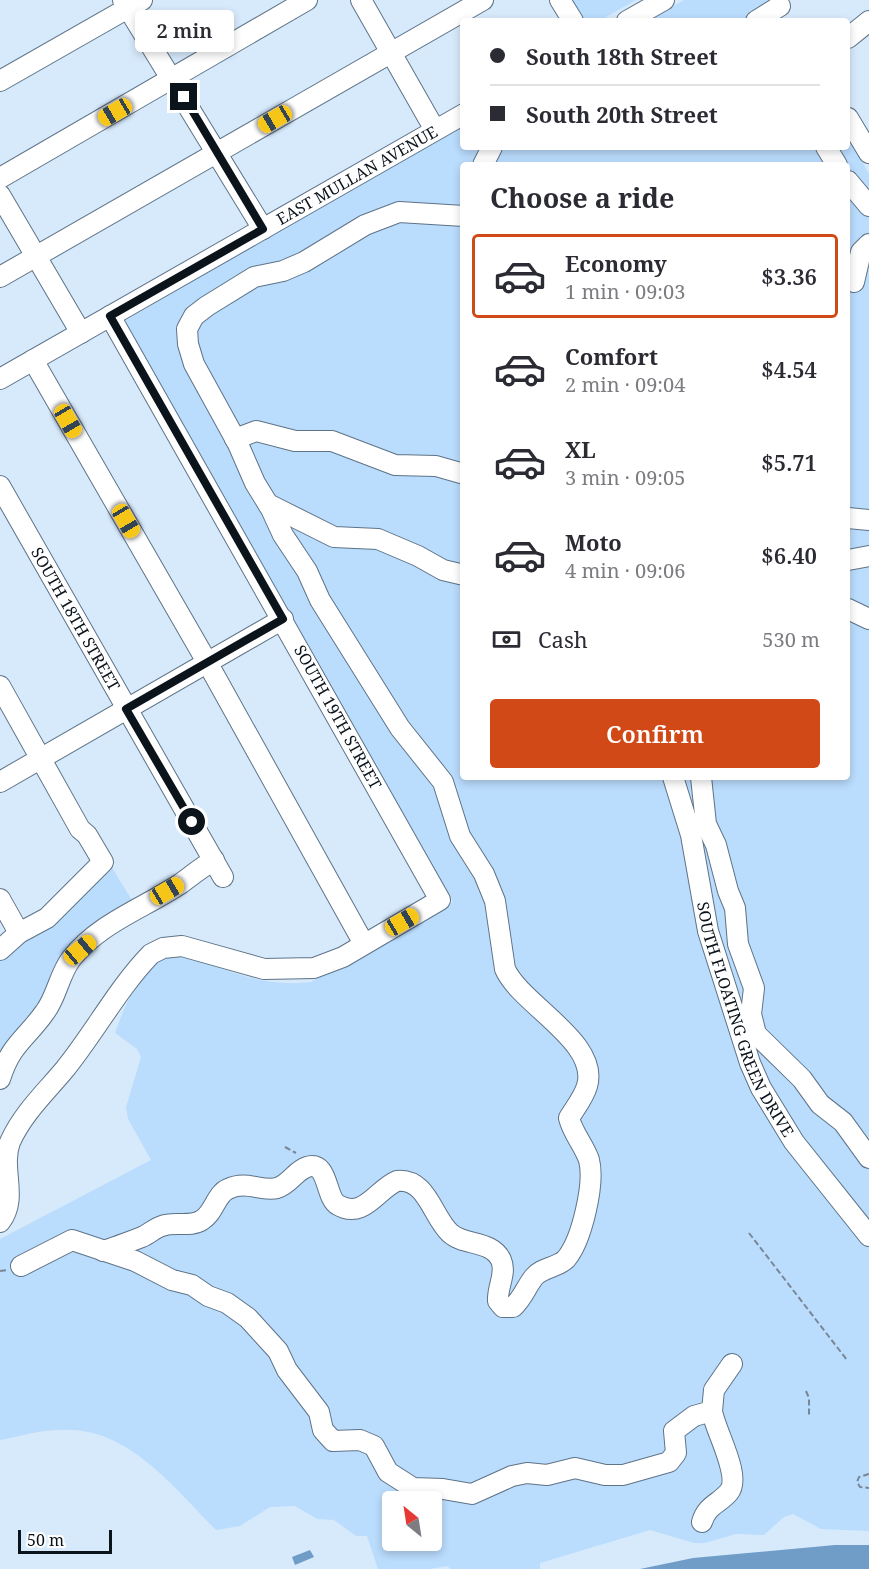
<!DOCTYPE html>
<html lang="en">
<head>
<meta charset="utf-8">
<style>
  body { margin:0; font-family:"Noto Serif",serif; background:#f7f7f7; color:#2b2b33; height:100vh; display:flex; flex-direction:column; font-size:22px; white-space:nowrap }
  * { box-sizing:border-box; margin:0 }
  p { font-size:20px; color:#7c7c81 }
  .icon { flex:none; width:33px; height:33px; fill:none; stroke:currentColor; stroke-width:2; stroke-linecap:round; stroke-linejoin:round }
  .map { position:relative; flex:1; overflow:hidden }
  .panel { position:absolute; left:460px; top:162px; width:390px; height:618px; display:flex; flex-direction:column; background:#fff; border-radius:6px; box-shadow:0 3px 9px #0003 }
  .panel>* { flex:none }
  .banner { position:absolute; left:460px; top:18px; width:390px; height:132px; border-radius:6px; box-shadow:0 3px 9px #0003; display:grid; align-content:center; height:132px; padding:0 30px; background:#fff }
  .needle { width:39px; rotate:330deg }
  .controls { position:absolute; left:382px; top:1491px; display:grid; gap:12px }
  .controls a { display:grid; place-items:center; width:60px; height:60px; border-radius:6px; background:#fff; box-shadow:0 3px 9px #0003; font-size:30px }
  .scale { position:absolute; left:18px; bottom:15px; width:94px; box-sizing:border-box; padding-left:6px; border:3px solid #0b131b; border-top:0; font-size:16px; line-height:21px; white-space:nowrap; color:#0b131b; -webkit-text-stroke:4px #fff; paint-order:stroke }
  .end { position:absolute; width:27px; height:27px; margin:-14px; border:8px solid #0b131b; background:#fff; box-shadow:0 0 0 3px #fff }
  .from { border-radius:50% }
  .bubble { position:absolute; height:42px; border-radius:6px; background:#fff; box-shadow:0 3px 9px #0003; font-size:20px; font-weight:600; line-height:42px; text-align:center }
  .car { position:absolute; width:18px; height:36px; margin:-18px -9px; border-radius:8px; box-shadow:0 0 4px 2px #0007; background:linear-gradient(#f5c518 24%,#345 0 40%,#f5c518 0 76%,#345 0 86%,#f5c518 0) }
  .banner b { display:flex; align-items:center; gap:21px; height:57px; font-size:22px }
  .banner b+b { border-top:2px solid #e1e1e2 }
  .banner i { width:15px; height:15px; background:#2b2b33 }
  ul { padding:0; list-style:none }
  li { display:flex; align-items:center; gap:18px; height:84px; margin:0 12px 9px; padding:0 18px; border:3px solid transparent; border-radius:6px }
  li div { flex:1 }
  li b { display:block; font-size:22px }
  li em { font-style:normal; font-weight:600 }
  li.selected { border-color:#d04916 }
  li>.icon { width:54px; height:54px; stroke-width:1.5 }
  h2 { padding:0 30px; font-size:27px; line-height:72px }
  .pay { display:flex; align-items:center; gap:15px; height:66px; padding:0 30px; font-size:22px }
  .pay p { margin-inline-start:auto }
  .action { display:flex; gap:12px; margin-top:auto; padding:12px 30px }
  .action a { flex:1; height:69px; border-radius:6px; background:#d04916; color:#fff; font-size:24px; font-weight:600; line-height:69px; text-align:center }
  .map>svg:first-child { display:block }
  .green { fill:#badcfd; fill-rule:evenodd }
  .water { fill:#6f9dc8 }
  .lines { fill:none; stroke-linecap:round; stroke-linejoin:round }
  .minor-casing { stroke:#5e7387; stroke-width:22 }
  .path { stroke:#798795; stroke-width:2; stroke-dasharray:6 3; stroke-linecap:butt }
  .minor { stroke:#fff; stroke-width:20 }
  .route { stroke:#0b131b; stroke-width:8 }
  .labels { text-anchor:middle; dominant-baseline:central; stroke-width:5; stroke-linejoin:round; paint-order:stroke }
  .street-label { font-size:16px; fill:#0b131b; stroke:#fff }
</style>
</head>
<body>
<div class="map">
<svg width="869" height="1569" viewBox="0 0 869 1569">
  <rect width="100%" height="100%" fill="#d7eafc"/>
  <!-- green -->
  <g class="green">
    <polygon points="566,0 636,0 599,21 578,21"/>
    <polygon points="684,0 769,0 781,21 647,21"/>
    <path d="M463,124L464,147H848V136L869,174V1531L821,1529L793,1514L784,1517L764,1535L736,1534L705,1543H694L650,1530L540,1563V1569H451L447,1566L429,1569H378L367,1536H356L334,1520L317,1519L295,1506L270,1507L240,1526L216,1530C177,1491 132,1432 72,1430C48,1428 24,1435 0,1440V1239L151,1160L128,1119L126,1107L141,1057L137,1049L115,1033C125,1004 147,949 187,957C197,958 208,964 217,967C249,979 278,986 311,982L453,902L123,326V322ZM464,165H848V777H464ZM393,1502H432V1540H393Z"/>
    <polygon points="111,866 133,902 46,999 0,1062 0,962"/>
  </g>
  <!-- water -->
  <g class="water">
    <polygon points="835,1545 869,1545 869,1569 640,1569 693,1558"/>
    <polygon points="310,1550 314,1557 295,1565 292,1557"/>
  </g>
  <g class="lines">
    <defs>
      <g id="minor">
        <polyline points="123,0 263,229"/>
        <polyline points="361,0 435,130"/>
        <polyline points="560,0 573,21"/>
        <polyline points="627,21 664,0"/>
        <polyline points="756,21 780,6"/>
        <polyline points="848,38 869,21"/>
        <polyline points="0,81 142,0"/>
        <polyline points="848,118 869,153"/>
        <polyline points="826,147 837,165"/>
        <polyline points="483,165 492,147"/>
        <polyline points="0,178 307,0"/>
        <polyline points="848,181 869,206"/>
        <polyline points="0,195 81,333"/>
        <polyline points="0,277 483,0"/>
        <polyline points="854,282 861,252 869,244"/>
        <polyline points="33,360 207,662 364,944"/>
        <path id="s1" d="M0,379L464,114"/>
        <polyline points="235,439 256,431 295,441 332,441 395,465 436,466 464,474"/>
        <path id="s2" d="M0,486L223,877"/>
        <polyline points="268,504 334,537 378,539 418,556 443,570 464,575"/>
        <polyline points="848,518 869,520"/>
        <polyline points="848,560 869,556"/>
        <polyline points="848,609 869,619"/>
        <polyline points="0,686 80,829 87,835 103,862 47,918 19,933 0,950"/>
        <path id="s3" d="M673,777L691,835L708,931L750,1063L761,1088L794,1142L869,1236"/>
        <polyline points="701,777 706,824 716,845 728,891 735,908 738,944 754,988 751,1014 756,1034 802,1079 820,1104 843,1122 869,1158"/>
        <polyline points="0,782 283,619"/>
        <polyline points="0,899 19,933"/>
        <path d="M0,1079C11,1044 25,1040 45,1012C57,996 59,975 71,959C99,923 144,908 180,884C191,876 202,867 214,860"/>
        <path d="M0,1222C19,1198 0,1169 10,1142C23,1113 46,1092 65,1069C95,1032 118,988 151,954L163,948L182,946L264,969L314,968L343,957L440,900L110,316"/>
        <path d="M103,1251C116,1247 129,1242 142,1237C149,1234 155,1228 162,1226C174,1221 190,1228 202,1220C214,1213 216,1194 228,1189C247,1180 261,1192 277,1188C290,1184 295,1171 307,1167C329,1160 325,1198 338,1205C364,1220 377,1189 397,1181C427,1178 432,1216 450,1233C464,1246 492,1240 501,1260C507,1273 497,1287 498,1301L503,1307H513C523,1298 526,1287 534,1277C542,1267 557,1268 566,1259C582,1240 595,1183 589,1160C584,1145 573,1134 569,1118C575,1108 584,1097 587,1086C600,1042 521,1005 505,969L495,901L484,874L460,836L443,782L400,728L320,600L307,571L283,535L271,509L255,483L238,444L194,364L188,344L187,329L194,316L207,306L254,277L283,271L304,262L365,225L399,212L464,216"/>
        <polyline points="21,1266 72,1240 135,1261 172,1280 192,1285 208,1296 227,1303 248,1318 278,1351 287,1370 319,1412 323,1430 333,1441 360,1440 374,1446 388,1472 413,1488 443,1489 472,1494 512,1476 527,1473 547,1475 575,1468 605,1475 623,1475 669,1462 676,1453 674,1431 694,1416 712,1411 714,1390 732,1364"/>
        <path d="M702,1522C707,1505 719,1504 729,1492C742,1476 715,1431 712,1411"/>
      </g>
    </defs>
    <!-- minor casing -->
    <use href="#minor" class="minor-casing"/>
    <!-- path -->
    <g class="path">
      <polyline points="285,1147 296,1153"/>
      <polyline points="749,1233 847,1360"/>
      <polyline points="0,1271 7,1270"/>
      <polyline points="806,1391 809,1398 809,1416"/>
      <polyline points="869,1474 859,1477 857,1482 860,1487 869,1488"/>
    </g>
    <!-- minor -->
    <use href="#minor" class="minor"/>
  </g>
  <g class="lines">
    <!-- route -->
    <polyline class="route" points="184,97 263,229 110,316 283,619 126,709 192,822"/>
  </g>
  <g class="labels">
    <!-- street labels -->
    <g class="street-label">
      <text stroke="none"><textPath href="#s1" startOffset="411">EAST MULLAN AVENUE</textPath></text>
      <text stroke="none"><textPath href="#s2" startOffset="153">SOUTH 18TH STREET</textPath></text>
      <text transform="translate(338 717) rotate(61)">SOUTH 19TH STREET</text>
      <text stroke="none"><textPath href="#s3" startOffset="254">SOUTH FLOATING GREEN DRIVE</textPath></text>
    </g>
  </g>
</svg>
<div class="controls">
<a><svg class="needle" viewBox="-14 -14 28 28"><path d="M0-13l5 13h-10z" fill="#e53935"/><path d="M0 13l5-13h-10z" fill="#7c7c81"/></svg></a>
</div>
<div class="scale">50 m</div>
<i class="end from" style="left:192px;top:822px"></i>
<i class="end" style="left:184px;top:97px"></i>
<div class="bubble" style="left:135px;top:10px;width:99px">2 min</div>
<i class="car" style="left:115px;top:112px;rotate:240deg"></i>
<i class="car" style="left:275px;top:119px;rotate:240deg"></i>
<i class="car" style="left:68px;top:421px;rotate:150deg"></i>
<i class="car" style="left:126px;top:521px;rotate:150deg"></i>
<i class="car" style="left:167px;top:891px;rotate:60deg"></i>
<i class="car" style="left:402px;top:922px;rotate:60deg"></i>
<i class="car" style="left:80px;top:950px;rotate:50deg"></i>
<div class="banner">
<b><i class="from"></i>South 18th Street</b>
<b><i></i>South 20th Street</b>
</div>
<section class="panel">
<h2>Choose a ride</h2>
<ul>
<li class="selected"><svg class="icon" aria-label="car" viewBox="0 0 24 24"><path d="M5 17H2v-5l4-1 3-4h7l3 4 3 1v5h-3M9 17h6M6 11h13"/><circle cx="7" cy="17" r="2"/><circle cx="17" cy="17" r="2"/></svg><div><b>Economy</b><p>1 min · 09:03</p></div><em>$3.36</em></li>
<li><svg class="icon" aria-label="car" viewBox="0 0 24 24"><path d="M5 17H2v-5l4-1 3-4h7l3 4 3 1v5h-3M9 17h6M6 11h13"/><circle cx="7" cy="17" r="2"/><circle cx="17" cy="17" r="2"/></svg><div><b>Comfort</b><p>2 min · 09:04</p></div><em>$4.54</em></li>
<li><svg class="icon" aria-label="car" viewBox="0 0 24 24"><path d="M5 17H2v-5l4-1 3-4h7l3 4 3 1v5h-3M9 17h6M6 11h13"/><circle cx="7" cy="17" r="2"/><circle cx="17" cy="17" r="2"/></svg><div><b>XL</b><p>3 min · 09:05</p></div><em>$5.71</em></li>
<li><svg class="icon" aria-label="car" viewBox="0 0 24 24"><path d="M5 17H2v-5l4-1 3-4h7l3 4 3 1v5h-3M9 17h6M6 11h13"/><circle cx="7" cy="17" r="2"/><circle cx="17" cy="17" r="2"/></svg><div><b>Moto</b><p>4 min · 09:06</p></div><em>$6.40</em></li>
</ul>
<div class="pay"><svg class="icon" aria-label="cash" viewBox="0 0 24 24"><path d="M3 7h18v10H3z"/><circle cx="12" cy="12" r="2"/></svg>Cash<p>530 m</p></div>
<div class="action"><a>Confirm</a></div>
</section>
</div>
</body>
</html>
